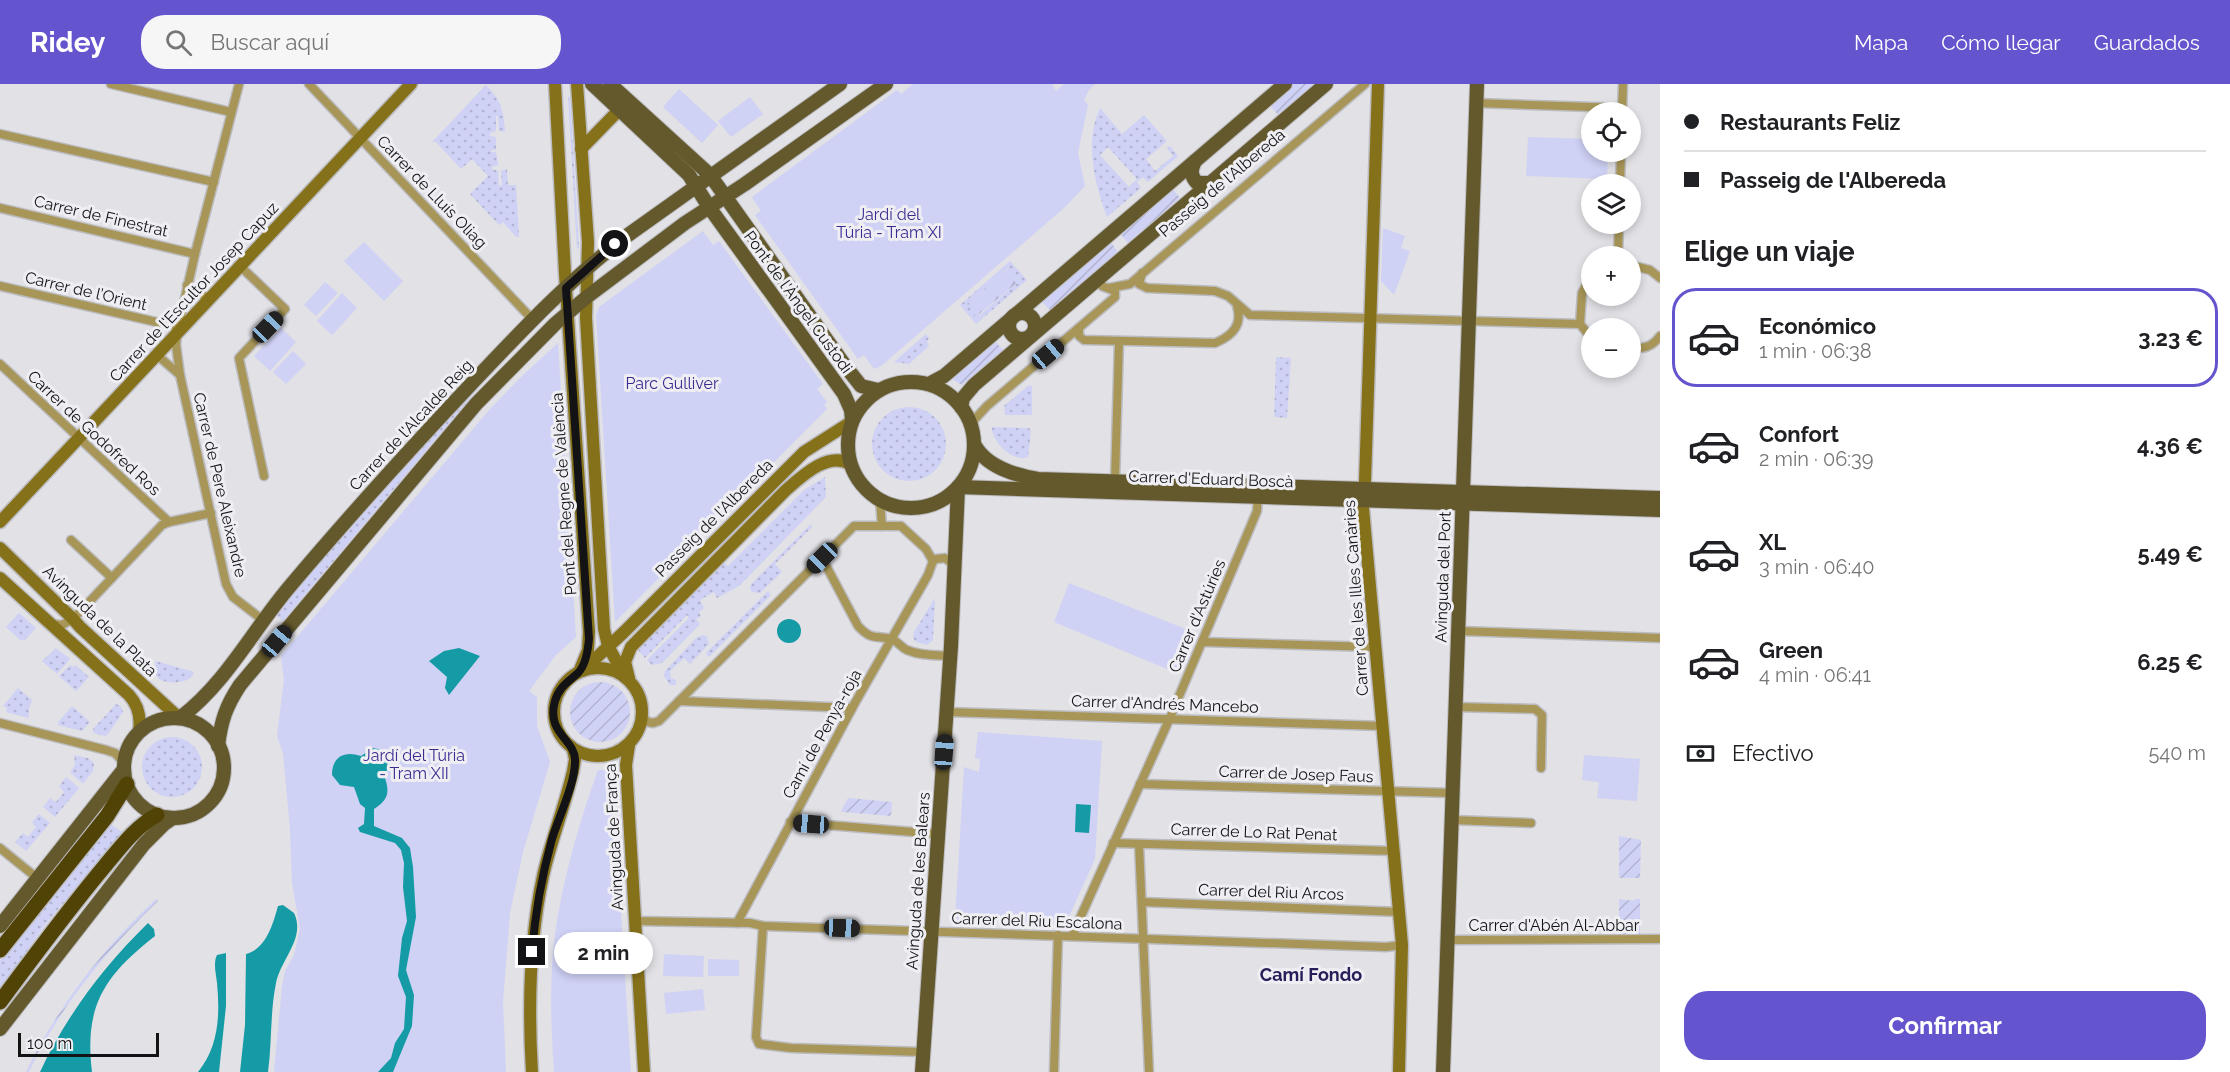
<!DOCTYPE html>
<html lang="es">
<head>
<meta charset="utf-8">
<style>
  body { margin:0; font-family:Raleway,sans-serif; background:#f6f6f6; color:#202124; height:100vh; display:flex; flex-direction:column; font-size:22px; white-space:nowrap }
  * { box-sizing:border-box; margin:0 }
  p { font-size:20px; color:#757577 }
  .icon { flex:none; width:33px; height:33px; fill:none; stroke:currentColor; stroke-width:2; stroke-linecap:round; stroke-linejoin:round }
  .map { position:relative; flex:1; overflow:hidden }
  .details { display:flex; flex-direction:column; background:#fff; width:570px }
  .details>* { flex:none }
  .banner { display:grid; align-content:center; height:132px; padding:0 24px; background:#fff }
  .tools { position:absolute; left:1581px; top:18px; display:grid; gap:12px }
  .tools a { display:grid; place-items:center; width:60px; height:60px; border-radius:50%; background:#fff; box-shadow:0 3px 9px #0003; font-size:30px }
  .scale { position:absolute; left:18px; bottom:15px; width:141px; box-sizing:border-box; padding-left:6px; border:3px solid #131315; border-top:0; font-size:16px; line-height:21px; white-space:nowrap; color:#131315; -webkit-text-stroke:4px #eeeef3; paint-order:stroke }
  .end { position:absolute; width:27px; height:27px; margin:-14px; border:8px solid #131315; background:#fff; box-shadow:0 0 0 3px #fff }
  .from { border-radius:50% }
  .bubble { position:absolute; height:42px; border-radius:21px; background:#fff; box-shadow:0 3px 9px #0003; font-size:20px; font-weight:700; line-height:42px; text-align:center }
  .car { position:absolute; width:18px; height:36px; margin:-18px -9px; border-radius:8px; box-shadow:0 0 4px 2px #0007; background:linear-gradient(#222 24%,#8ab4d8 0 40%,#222 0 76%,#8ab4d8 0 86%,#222 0) }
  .banner b { display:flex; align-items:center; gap:21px; height:57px; font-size:22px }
  .banner b+b { border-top:2px solid #e0e0e0 }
  .banner i { width:15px; height:15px; background:#202124 }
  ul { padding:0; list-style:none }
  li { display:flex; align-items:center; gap:18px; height:99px; margin:0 12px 9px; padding:0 12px; border:3px solid transparent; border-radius:24px }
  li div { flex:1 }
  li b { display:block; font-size:22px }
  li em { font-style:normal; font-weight:700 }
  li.active { border-color:#6454cd }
  li>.icon { width:54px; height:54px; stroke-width:1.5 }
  h2 { padding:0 24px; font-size:27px; line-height:72px }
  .pay { display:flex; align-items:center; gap:15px; height:66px; padding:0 24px; font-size:22px }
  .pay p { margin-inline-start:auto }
  .action { display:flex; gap:12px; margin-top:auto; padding:12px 24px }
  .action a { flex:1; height:69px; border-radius:24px; background:#6454cd; color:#fff; font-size:24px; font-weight:700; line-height:69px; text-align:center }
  header { display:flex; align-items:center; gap:36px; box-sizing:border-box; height:84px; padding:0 30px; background:#6454cd; color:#fff }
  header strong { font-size:28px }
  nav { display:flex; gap:33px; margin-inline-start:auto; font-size:21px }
  .search { width:420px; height:54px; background:#f6f6f6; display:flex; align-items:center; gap:15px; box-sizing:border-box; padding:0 21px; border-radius:24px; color:#757577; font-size:22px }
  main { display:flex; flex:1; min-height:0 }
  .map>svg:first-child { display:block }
  .grass { fill:url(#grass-dots); fill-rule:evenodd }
  .forest { fill:url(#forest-firs) }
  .park { fill:#cfd1f5 }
  .garden { fill:url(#garden-furrows) }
  .water { fill:#159ba5 }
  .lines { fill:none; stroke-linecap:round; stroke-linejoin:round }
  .street-casing { stroke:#bcbcc0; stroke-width:11 }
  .secondary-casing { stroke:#bcbcc0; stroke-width:15 }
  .primary-casing { stroke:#bcbcc0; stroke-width:16 }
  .highway-casing { stroke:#bcbcc0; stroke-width:18 }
  .street { stroke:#a79657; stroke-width:8 }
  .secondary { stroke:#86711b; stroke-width:12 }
  .primary { stroke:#64592c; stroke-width:14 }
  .highway { stroke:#514305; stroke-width:15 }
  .route { stroke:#131315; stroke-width:8 }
  .labels { text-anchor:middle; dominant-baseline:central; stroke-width:6; stroke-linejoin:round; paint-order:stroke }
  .street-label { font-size:16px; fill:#131315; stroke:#eeeef3 }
  .park-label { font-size:16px; fill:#3a2b91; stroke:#eeeef3 }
  .neighbourhood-label { font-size:18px; font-weight:bold; fill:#261e58; stroke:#eeeef3 }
</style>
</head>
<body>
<header>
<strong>Ridey</strong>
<div class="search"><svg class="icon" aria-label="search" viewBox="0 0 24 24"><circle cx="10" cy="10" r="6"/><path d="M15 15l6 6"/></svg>Buscar aquí</div>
<nav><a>Mapa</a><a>Cómo llegar</a><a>Guardados</a></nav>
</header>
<main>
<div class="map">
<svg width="1660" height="988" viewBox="0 0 1660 988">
  <defs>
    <pattern id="grass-dots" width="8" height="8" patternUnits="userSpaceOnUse" patternTransform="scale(1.5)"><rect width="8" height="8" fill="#cfd1f5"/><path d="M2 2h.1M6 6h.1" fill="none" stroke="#b1b3d1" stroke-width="1.8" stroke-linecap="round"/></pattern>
    <pattern id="forest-firs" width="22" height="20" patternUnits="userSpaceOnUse" patternTransform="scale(1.5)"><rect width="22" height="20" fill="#cfd1f5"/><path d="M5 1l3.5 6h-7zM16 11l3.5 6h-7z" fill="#b1b3d1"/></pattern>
    <pattern id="garden-furrows" width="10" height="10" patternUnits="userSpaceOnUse" patternTransform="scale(1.5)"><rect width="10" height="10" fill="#cfd1f5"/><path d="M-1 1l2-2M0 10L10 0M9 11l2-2" fill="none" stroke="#b1b3d1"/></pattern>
  </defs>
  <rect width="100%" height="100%" fill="#e1e1e6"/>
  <!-- grass -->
  <g class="grass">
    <path d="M486,1C501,16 504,27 505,48L499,47L498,32H496V47L490,49V52L496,53V66H491V68H496L498,81L492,83V85L498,87L499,102L502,101L501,87L507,85L508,101H516L519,153H516L503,138L499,141L470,110L488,92L472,75L461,85L436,58H432Z"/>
    <polygon points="568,12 570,14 579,164 577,165"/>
    <path d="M1100,24L1122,50L1144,31L1167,57L1146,75L1155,87L1173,72L1167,64L1170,62L1178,72L1148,98L1143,93L1137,98L1141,104L1107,133C1095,100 1084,58 1100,24ZM1108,63L1137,95L1129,103L1100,71Z"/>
    <path d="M1010,177L1027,196L976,240L960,221ZM1008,184L1019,197L979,232L968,221Z"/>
    <polygon points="926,250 929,254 927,258 929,262 909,280 894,278"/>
    <polygon points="1276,273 1291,274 1287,334 1274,333"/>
    <polygon points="501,277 283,537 277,532 281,523 334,458"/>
    <polygon points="1029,301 1032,302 1032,331 1005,331 1004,322"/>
    <circle cx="909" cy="360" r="37"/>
    <path d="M992,343L1029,344L1031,347L1028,373C1013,379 991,357 992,343Z"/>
    <polygon points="825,393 826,413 739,502 717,514 714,508 700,516 704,524 699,528 701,532 696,535 700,540 662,579 652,581 647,576 689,534 687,531 645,574 638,566 723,478 728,482 804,406"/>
    <polygon points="811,440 812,443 775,480 782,488 760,509 752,508 750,505 751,500"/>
    <polygon points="768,507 771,511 709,573 706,569"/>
    <polygon points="935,514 933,556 927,561 916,558 913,554 914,548"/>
    <polygon points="19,529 36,544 25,556 20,556 6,543"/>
    <polygon points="703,551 707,553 709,560 690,580 684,574 670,587 671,594 676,596 676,601 670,601 664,592 665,587 696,554"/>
    <polygon points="56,564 70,575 57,590 42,577"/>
    <path d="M156,577L194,588C191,600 171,600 160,596L154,589Z"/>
    <polygon points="70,581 73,583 75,581 89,593 76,607 59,592"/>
    <polygon points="18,604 32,616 29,625 29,634 6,628 7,624 3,622"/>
    <polygon points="116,620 121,622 123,628 108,650 105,652 94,649 93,645"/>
    <polygon points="72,622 90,638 82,647 58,641 59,637"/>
    <circle cx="172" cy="683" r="30"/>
    <polygon points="74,671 88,674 94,679 93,687 83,700 70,688 75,681"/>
    <polygon points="66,693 79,704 55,733 43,723 50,714 56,718 64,708 59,702"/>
    <polygon points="39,730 50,739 26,767 15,758 23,749 28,753 36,743 32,738"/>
    <polygon points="109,739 122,748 44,842 0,907 0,877"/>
  </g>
  <!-- forest -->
  <polygon class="forest" points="1009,184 1020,195 1019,197 976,233 967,220"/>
  <!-- park -->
  <g class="park">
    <polygon points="913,0 1052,0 1056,7 1064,0 1095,0 1089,6 1084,16 1088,21 1078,69 1085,102 1064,124 881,282 874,285 864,271 858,275 755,131 761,127 752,113 897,6 901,10"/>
    <polygon points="679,5 718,41 702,59 663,23"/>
    <polygon points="750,13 763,30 731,53 718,37"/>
    <polygon points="1528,53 1591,55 1592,68 1608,68 1607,95 1526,92"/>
    <polygon points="1383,144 1405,152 1401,164 1410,167 1394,211 1381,197"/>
    <polygon points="703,147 713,161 719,157 823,300 817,305 827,318 824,321 827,325 615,538 596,231 599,223"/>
    <polygon points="364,158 403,197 384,217 344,177"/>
    <polygon points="325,198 338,209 316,232 304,221"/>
    <polygon points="342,209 357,224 332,251 317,237"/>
    <polygon points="281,244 296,258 270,287 254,272"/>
    <polygon points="558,259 576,553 556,571 529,607 537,613 537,642 550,678 523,768 510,829 503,918 506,988 274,988 282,902 285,887 294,871 300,845 292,799 290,745 283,669 277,652 284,596 281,572 490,325 523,291"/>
    <polygon points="293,267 306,280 286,300 273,288"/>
    <polygon points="1069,499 1196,549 1179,590 1054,538"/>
    <polygon points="978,648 1102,657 1095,775 1066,839 955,836 964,683 979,688 980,675 975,674"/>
    <polygon points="1584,671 1640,675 1637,717 1597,714 1599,698 1582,696"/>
    <path d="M598,686H612L631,988H554C551,942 549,896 555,850C563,794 579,739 598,686Z"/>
    <polygon points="664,870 704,872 703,893 663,892"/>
    <polygon points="708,875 739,876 739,892 708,892"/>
    <polygon points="703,905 705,926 666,930 664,909"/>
  </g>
  <!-- garden -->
  <g class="garden">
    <polygon points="1293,0 1314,0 1278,31 1269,20"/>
    <polygon points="1171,103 1180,114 1128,159 1119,148"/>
    <polygon points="1109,156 1118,168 1050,226 1039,215"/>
    <polygon points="993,255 1003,266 962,301 949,293"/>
    <circle cx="600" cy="628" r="30"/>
    <polygon points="848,714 892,718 891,732 843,728 841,727"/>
    <polygon points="1619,752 1641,756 1640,794 1619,794"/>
    <path d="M156,815L158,817C107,866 59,923 29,988H26C58,922 103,864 156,815Z"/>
    <polygon points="1619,815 1634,817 1635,815 1640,815 1640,850 1619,851"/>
  </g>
  <!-- water -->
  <g class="water">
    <circle cx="789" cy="547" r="12"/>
    <polygon points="459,564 480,572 449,611 445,604 447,593 429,577 444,567"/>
    <path d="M373,664L382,666L388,675L387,686L384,691C390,708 389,715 374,725V742L402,754L410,764L413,783L416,833L406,886L414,911L412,942L393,988H378L391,974L395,959L404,945L406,913L398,892L402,854L407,837L403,803L404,779L401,766L395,759L360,748L358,744L364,740L365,724L360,720L354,703L340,701L332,691C332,673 344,666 361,672Z"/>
    <polygon points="1076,720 1091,721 1089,749 1075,748"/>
    <path d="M283,821L294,829C306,854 281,875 276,899C270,928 272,959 268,988H240L245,941L246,870C266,865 273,840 278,822Z"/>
    <path d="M148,839L154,845L155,852C104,892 84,922 92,988H40C66,932 104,882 148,839Z"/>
    <path d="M226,869V922L219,988H198C219,962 220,931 217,899C216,890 213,879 217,871Z"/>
  </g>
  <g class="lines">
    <defs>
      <g id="street">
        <polyline points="111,0 231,28"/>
        <polyline points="239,0 195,170 177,249 176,261 180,291 226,500 233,513 264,537"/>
        <polyline points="309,0 533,236"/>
        <polyline points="1476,19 1622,24"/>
        <polyline points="1622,28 1623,0"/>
        <polyline points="0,50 214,98"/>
        <polyline points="1620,100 1621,68"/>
        <polyline points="0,124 195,170"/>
        <polyline points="1618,172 1619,140"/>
        <polyline points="1630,181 1650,186 1660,194"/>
        <polyline points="240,182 285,225 239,274 264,392"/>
        <polyline points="1142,189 1139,200 1147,204 1215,207 1228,212 1250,231 1580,240 1592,255"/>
        <polyline points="187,201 198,210 210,214"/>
        <polyline points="0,202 178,243"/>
        <polyline points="1109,204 1130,200 1365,0"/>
        <polyline points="1580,240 1582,209 1592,191"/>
        <path d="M1079,244V252L1084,256L1215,259C1232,252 1243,241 1237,222"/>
        <path d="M1630,264C1644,265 1652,263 1660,252"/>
        <polyline points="157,271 180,291"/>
        <polyline points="0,280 169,438"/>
        <polyline points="972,345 974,336 987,322 1115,213 1115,207 1102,202 1099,193"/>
        <polyline points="1115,397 1119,257"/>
        <polyline points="880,417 882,442"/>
        <polyline points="71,456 112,494"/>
        <path d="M822,474L858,542C872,557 875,551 892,555C897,557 902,564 907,566C921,572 936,571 950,572"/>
        <polyline points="933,477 936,475 945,474 954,481"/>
        <polyline points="51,540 62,541 73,535 162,441 169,438 211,429"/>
        <polyline points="1458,547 1660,554"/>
        <polyline points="1202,558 1374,563"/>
        <polyline points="679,617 852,624"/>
        <polyline points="1455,623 1535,625 1542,631 1541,684"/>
        <polyline points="946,628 1383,642"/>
        <polyline points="642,632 648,638 653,639 659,637 854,442 901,442 926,465 933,477"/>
        <polyline points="0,639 106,666 115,669 125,680"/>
        <polyline points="1140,700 1452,709"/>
        <polyline points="1452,736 1531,739"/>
        <polyline points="790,738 938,750"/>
        <polyline points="1113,759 1394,767"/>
        <polyline points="1139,760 1149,988"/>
        <polyline points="0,764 37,794"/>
        <polyline points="1142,818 1399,828"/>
        <polyline points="635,837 750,839 763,842 1386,863 1402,861"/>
        <polyline points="737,839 856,617 928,491 933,477"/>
        <polyline points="763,842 756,953 759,960 791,964 923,968"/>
        <polyline points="1072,852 1169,636 1257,427 1258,413"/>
        <polyline points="1447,856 1660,855"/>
        <polyline points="1054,988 1058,851"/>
      </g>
      <g id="secondary">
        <polyline points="555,0 565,190 589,548 588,566 579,588"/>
        <polyline points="577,0 588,158 586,234 604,545 608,562 625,593"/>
        <polyline points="1378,0 1365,398 1363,424 1402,861 1399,988"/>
        <polyline points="581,65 620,25 621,17"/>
        <polyline points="0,438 411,0"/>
        <polyline points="0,464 73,535 80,543 178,633"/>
        <path d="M0,494L129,611C138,621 141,634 139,647"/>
        <circle cx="598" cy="628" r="44"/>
        <polyline points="582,587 624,548 804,368 851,338"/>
        <path d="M629,594L625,578L631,563L786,406C802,392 828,367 850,380"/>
        <polyline points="629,661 626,681 644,988"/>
        <path d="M532,988C528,922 529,857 543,792C551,756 565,722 573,687L575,675L573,666"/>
      </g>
      <g id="primary">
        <polyline points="592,0 689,91 709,123 844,310 851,326 852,336"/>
        <polyline points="610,0 710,91 846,283 861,302 878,306"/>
        <path d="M1195,77C1191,86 1190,91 1197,99H1210"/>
        <circle cx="1022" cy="242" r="13"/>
        <circle cx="911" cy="361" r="63"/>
        <polyline points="929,300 944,292 1013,233 1285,0"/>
        <polyline points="961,323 963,314 974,301 1326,0"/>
        <path d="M974,360C986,383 1014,391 1038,395L1660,414"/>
        <polyline points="958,403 1660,426"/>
        <path d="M181,633C227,598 254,544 291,501C350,431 411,364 473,298C522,246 571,194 628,151L840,0"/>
        <circle cx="174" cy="684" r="50"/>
        <path d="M218,662C221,637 226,622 240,601L476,320L556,239L588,212L685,139L745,100L886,0"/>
        <polyline points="0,842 124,685"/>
        <polyline points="0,945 144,760 164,740 173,734"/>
        <polyline points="922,988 951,562 958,404"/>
        <polyline points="1443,988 1477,0"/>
      </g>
      <g id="highway">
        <polyline points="0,866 107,732 127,700"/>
        <path d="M0,918C34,872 68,826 104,783C120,764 135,743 157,731"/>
      </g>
    </defs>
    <!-- street casing -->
    <use href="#street" class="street-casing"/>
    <!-- secondary casing -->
    <use href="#secondary" class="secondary-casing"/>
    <!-- primary casing -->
    <use href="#primary" class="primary-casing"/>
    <!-- highway casing -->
    <use href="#highway" class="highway-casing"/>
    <!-- street -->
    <use href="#street" class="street"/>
    <!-- secondary -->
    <use href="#secondary" class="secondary"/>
    <!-- primary -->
    <use href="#primary" class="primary"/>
    <!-- highway -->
    <use href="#highway" class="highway"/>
  </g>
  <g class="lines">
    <!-- route -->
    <path class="route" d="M532,868C535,830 542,791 552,755C559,732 576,698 575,675C574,655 546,649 555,617C559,603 568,598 578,589C586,581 588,566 589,555L566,204L615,160"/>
  </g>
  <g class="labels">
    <!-- street labels -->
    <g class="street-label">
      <text transform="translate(1222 99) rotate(-40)">Passeig de l'Albereda</text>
      <text transform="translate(432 108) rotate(46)">Carrer de Lluís Oliag</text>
      <text transform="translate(101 132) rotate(13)">Carrer de Finestrat</text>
      <text transform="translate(86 207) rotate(13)">Carrer de l’Orient</text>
      <text transform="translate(194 208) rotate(-47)">Carrer de l'Escultor Josep Capuz</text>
      <text transform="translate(798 218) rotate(54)">Pont de l'Àngel Custodi</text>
      <text transform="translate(411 341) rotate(-47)">Carrer de l'Alcalde Reig</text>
      <text transform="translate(94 349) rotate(43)">Carrer de Godofred Ros</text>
      <text transform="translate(1211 395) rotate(2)">Carrer d'Eduard Boscà</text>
      <text transform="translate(220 401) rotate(77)">Carrer de Pere Aleixandre</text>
      <text transform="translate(564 410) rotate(-94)">Pont del Regne de València</text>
      <text transform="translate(714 434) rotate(-45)">Passeig de l'Albereda</text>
      <text transform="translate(1443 493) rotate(-88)">Avinguda del Port</text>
      <text transform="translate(1356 514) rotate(-94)">Carrer de les Illes Canàries</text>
      <text transform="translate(1197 532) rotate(-67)">Carrer d'Astúries</text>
      <text transform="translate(100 537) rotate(44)">Avinguda de la Plata</text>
      <text transform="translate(1165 620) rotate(2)">Carrer d'Andrés Mancebo</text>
      <text transform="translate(822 650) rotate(-61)">Camí de Penya-roja</text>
      <text transform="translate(1296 690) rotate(2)">Carrer de Josep Faus</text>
      <text transform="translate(1254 748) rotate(2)">Carrer de Lo Rat Penat</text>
      <text transform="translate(614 753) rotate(-93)">Avinguda de França</text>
      <text transform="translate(918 797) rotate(-86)">Avinguda de les Balears</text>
      <text transform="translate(1271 808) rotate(2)">Carrer del Riu Arcos</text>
      <text transform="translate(1037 837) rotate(2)">Carrer del Riu Escalona</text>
      <text x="1554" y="841">Carrer d'Abén Al-Abbar</text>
    </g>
    <!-- park labels -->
    <g class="park-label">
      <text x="889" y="130">Jardí del<tspan x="889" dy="18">Túria - Tram XI</tspan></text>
      <text x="672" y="299">Parc Gulliver</text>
      <text x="414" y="671">Jardí del Túria<tspan x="414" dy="18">- Tram XII</tspan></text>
    </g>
    <!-- neighbourhood labels -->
    <g class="neighbourhood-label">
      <text x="1311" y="890">Camí Fondo</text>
    </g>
  </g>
</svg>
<div class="tools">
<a><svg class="icon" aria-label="locate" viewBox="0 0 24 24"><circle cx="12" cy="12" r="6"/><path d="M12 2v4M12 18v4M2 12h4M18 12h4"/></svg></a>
<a><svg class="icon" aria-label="layers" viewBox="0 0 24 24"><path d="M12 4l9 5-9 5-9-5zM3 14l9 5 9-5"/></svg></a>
<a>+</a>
<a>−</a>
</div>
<div class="scale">100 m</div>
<i class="end from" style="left:615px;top:160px"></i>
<i class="end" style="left:532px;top:868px"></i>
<div class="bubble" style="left:554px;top:848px;width:99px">2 min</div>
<i class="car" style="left:268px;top:243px;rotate:44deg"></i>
<i class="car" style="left:1048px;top:270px;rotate:50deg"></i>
<i class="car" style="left:822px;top:474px;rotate:225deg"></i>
<i class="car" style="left:277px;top:557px;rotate:40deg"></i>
<i class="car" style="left:944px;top:668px;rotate:4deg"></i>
<i class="car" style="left:811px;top:740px;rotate:274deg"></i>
<i class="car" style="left:842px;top:844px;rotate:92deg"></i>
</div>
<section class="details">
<div class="banner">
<b><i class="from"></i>Restaurants Feliz</b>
<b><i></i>Passeig de l'Albereda</b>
</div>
<h2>Elige un viaje</h2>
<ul>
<li class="active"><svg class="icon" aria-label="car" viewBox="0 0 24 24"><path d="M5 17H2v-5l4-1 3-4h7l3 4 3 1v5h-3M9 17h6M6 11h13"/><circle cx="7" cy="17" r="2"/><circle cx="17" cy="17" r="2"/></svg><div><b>Económico</b><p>1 min · 06:38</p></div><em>3.23 €</em></li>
<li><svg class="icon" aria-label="car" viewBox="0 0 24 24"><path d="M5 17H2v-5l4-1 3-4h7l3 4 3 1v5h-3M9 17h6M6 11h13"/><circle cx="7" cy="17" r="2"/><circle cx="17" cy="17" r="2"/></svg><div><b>Confort</b><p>2 min · 06:39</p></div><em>4.36 €</em></li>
<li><svg class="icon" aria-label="car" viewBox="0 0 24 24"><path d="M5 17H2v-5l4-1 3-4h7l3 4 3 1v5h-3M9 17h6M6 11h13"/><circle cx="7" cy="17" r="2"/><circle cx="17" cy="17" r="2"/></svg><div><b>XL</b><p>3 min · 06:40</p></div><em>5.49 €</em></li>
<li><svg class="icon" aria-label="car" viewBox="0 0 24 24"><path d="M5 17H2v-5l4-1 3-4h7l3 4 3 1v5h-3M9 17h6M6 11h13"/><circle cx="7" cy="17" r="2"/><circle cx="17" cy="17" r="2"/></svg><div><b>Green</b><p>4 min · 06:41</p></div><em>6.25 €</em></li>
</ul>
<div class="pay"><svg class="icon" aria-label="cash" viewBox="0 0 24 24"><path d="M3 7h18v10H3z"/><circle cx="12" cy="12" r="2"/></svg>Efectivo<p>540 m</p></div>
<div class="action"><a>Confirmar</a></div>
</section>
</main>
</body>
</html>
